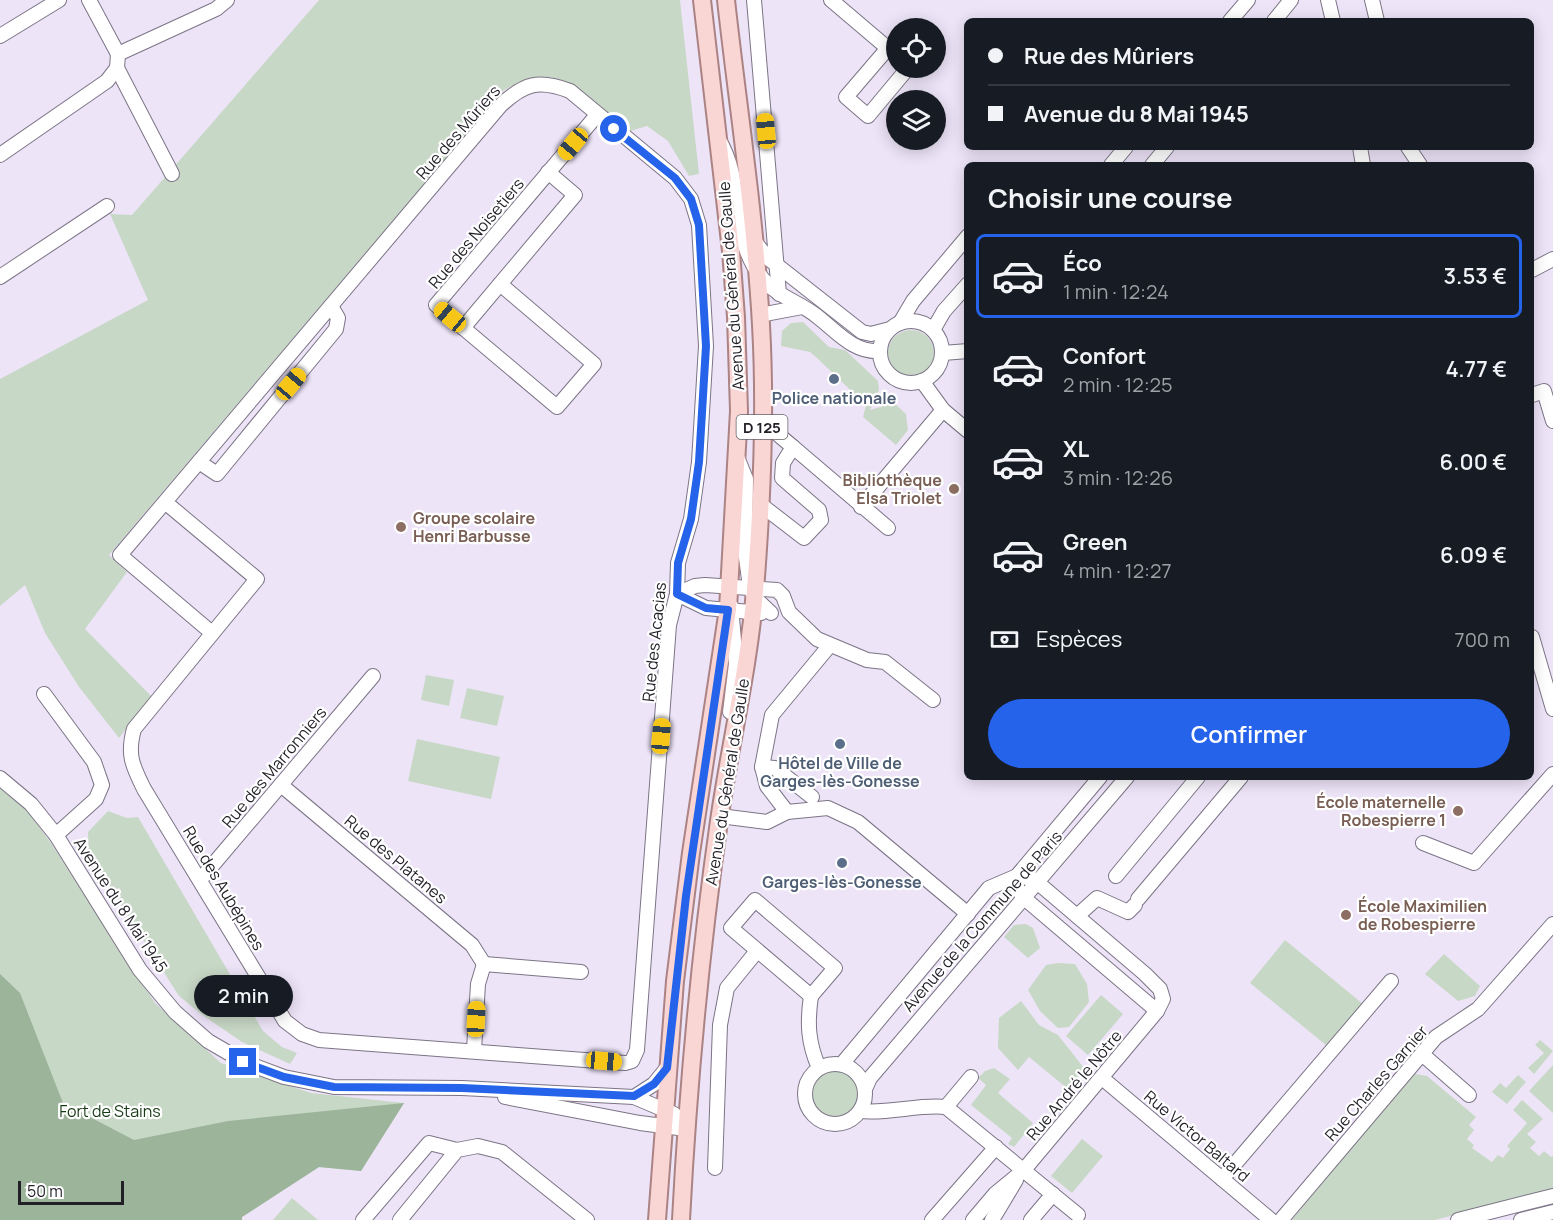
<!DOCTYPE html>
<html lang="fr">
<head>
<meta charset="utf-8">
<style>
  body { margin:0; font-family:Manrope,sans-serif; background:#242831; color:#f1f3f6; height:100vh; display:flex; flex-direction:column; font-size:22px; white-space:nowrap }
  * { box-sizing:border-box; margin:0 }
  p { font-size:20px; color:#9ea1a6 }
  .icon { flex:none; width:33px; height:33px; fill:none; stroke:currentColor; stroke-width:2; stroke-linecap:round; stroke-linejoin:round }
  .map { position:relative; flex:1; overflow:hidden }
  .sheet { position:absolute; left:964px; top:162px; width:570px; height:618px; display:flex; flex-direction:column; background:#171b24; border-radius:9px; box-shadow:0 3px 15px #0003 }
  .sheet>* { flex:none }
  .hud { position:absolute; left:964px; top:18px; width:570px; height:132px; border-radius:9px; box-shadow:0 3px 15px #0003; display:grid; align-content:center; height:132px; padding:0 24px; background:#171b24 }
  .buttons { position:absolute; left:886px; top:18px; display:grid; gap:12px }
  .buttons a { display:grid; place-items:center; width:60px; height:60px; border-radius:50%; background:#171b24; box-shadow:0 3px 15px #0003; font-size:30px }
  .scale { position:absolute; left:18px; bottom:15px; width:106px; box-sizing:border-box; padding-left:6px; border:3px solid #221f27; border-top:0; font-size:16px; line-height:21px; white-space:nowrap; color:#221f27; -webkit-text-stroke:4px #fff; paint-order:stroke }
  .end { position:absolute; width:27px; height:27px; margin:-14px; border:8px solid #2563eb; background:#fff; box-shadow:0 0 0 3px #fff }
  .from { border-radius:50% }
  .bubble { position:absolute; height:42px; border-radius:21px; background:#171b24; box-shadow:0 3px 15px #0003; font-size:20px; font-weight:600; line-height:42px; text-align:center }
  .car { position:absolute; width:18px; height:36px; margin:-18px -9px; border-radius:8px; box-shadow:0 0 4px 2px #0007; background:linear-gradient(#f5c518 24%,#345 0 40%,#f5c518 0 76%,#345 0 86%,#f5c518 0) }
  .hud b { display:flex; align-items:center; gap:21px; height:57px; font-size:22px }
  .hud b+b { border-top:2px solid #363941 }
  .hud i { width:15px; height:15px; background:#f1f3f6 }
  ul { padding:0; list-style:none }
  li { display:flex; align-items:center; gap:18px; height:84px; margin:0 12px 9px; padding:0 12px; border:3px solid transparent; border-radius:9px }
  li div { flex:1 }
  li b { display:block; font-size:22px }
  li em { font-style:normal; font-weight:600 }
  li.selected { border-color:#2563eb }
  li>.icon { width:54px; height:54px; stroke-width:1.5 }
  h2 { padding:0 24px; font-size:27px; line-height:72px }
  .pay { display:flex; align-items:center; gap:15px; height:66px; padding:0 24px; font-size:22px }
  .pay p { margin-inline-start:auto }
  .cta { display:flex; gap:12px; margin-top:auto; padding:12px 24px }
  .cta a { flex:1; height:69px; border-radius:36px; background:#2563eb; color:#fff; font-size:24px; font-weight:600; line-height:69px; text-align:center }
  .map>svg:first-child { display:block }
  .green { fill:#c8d8c6 }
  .forest { fill:#9cb49a }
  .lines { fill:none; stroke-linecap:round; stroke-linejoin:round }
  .minor-casing { stroke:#7c7486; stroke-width:16 }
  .major-casing { stroke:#ab8384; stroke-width:20 }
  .minor { stroke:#fff; stroke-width:14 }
  .major { stroke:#f9d5d3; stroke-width:16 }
  .route { stroke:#2563eb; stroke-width:8 }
  .service-dot { fill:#5c6f8a; stroke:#fff; stroke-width:2 }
  .education-dot { fill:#8d6e63; stroke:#fff; stroke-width:2 }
  .labels { text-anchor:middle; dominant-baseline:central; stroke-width:4.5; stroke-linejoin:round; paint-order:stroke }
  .shield { fill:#fff; stroke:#646268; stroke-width:1.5 }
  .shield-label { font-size:15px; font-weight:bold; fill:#221f27 }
  .street-label { font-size:16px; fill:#221f27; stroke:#fff }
  .service-label { font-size:16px; font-weight:bold; fill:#4e5e75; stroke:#fff }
  .education-label { font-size:16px; font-weight:bold; fill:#785e54; stroke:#fff; text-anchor:end }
  .park-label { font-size:16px; fill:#163a14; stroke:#fff }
</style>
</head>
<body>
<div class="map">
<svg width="1553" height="1220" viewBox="0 0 1553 1220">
  <rect width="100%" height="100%" fill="#ede4f8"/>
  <!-- green -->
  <g class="green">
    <path d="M319,0H680L699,174L689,176L668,141L647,126L627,132C587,96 558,54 503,91L109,555L127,572L85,629L151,696L119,738L79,687L45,633L25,585L0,606V379L148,300L110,214L132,215Z"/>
    <polygon points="803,322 829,347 845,350 878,381 879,390 870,410 894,403 906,414 908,430 896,445 863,417 866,405 816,357 810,352 781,346 782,331 791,323"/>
    <circle cx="911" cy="353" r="23"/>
    <polygon points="426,675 454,680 449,706 421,700"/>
    <polygon points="467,688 504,696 497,726 460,718"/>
    <polygon points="417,739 500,757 491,799 408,781"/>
    <polygon points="0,786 15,794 51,843 155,1003 221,1063 311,1093 404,1103 361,1171 319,1167 242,1217 242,1220 0,1220"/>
    <polygon points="108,811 127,818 138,817 263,1031 282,1047 297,1053 290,1064 242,1042 201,1014 179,996 89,855 88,832"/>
    <polygon points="1026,924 1033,928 1040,948 1028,958 1004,937 1014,925"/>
    <polygon points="1285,940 1363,1004 1327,1046 1250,983"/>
    <polygon points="1444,954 1480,986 1475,996 1458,1001 1425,974"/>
    <polygon points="1058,963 1075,964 1087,984 1089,1002 1069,1027 1058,1028 1040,1011 1028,990 1046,965"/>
    <polygon points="1101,995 1123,1014 1088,1055 1066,1036"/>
    <polygon points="1021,1001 1039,1025 1058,1035 1084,1068 1068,1089 1029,1057 1018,1070 998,1048 999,1018"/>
    <polygon points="1540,1040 1553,1051 1534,1074 1528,1068 1544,1053 1535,1045"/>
    <circle cx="835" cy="1094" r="30"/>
    <polygon points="1553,1065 1553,1113 1529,1091"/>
    <polygon points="994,1068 1010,1079 998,1093 1033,1123 1014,1147 1008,1144 1012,1138 971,1105 986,1085 978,1078 985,1071"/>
    <polygon points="1416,1074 1427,1076 1476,1117 1469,1125 1474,1130 1467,1139 1474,1145 1472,1148 1492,1162 1498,1155 1503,1158 1510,1149 1507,1146 1527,1123 1513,1110 1522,1100 1543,1119 1527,1134 1536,1142 1530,1148 1539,1156 1544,1151 1551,1157 1553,1156 1553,1190 1435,1220 1292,1220 1408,1078"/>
    <polygon points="1518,1075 1526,1082 1507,1104 1492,1092 1500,1083 1506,1088"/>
    <polygon points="1082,1139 1103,1156 1072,1193 1051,1176"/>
    <polygon points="292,1198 318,1220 273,1220"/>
  </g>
  <!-- forest -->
  <polygon class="forest" points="0,974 20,993 63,1103 134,1140 228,1121 404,1103 361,1171 319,1167 242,1217 242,1220 0,1220"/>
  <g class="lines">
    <defs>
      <g id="minor">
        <polyline points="89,0 118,54"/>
        <polyline points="754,0 779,294"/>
        <polyline points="831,0 897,56"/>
        <polyline points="1328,0 1333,21"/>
        <polyline points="1372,0 1377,21"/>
        <polyline points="1230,21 1248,0"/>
        <polyline points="1274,21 1291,0"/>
        <polyline points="0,36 59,0"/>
        <polyline points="888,48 846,97 868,116 908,68"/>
        <polyline points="118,54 216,9 227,0"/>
        <polyline points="117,68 172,174"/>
        <path d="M719,140C745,183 729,238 762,278C777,297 800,302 818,317C837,332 854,353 880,351"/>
        <polyline points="1360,147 1363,165"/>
        <polyline points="1408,147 1420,165"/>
        <polyline points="0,155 107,81 117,68 118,54"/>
        <polyline points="1111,165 1126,147"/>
        <polyline points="1152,165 1167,147"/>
        <polyline points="754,241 769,259 862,332 871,334 890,329"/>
        <polyline points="1532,270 1553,259"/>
        <polyline points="0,277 107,206"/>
        <polyline points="500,284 594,364 557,407 436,305 597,115"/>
        <polyline points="760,315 802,307"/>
        <circle cx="911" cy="352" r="31"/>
        <polyline points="900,323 913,301 968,236"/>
        <polyline points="463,328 575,195 548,172"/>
        <polyline points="933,330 944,311 968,284"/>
        <polyline points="943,353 968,351"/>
        <polyline points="922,381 943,410 968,431"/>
        <polyline points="1532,395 1544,391 1553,421"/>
        <polyline points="762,421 793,447"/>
        <polyline points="737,457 746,479 745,550 750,587 754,597 771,613"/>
        <polyline points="199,462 217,474 336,329 338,318 331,306"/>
        <path d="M165,502L257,579L134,729C127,754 132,765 144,789L285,1021L302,1034L319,1040L625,1063L632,1061L637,1050L669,625L677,594L678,563L691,519L699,462L706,346L699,225L691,199L675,178L570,91C539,79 524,83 500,106C373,256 247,406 120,555L212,633"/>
        <polyline points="760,504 804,538 821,520 819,510 782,478 783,463 793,447 888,528"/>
        <polyline points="861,507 943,410"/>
        <polyline points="677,594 695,586 705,585 777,590 783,596 789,612 817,639 867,660 885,662 933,700"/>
        <polyline points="677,594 706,608 761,613"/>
        <polyline points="1532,637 1553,709"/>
        <polyline points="830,645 772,715 762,767 767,786 787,812 828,808 858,822 968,914"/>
        <polyline points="44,694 94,762 102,785 96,799 56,835"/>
        <polyline points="730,712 736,664 731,606"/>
        <polyline points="762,767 775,768 812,797"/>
        <polyline points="0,778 31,804 56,835 140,970 175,1012 208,1041 244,1062 284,1077 334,1087 462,1088 634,1097 674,1114 686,1129"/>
        <polyline points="281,785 472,945 484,964"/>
        <polyline points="720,816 767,822 787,812"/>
        <polyline points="1423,843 1474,863 1553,774"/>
        <polyline points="1017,876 1017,888 1024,898 1157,1011"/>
        <polyline points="1116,876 1198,777"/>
        <polyline points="200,880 373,676"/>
        <polyline points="1138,899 1241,777"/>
        <polygon points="755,900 835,968 811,996 731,928"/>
        <polyline points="1077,916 1097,898 1128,912 1135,905"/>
        <polyline points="484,964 581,972"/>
        <path d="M811,996C807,1023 808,1043 819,1068"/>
        <polyline points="474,1050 478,984 484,964"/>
        <polyline points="1422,1054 1469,1095"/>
        <circle cx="835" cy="1094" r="30"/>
        <polyline points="842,1064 989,888 1017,876 1100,777"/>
        <polyline points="1102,1078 1271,1220"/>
        <polyline points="865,1089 870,1078 1127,777"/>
        <polyline points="505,1097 640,1123 686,1129"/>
        <polyline points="634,1097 654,1084 667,1068"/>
        <polyline points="946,1107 971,1077"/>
        <path d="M860,1111C889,1114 919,1104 946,1107L1078,1215"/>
        <polyline points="715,1168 720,1025 727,988 757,951"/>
        <polyline points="1222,1179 1391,981"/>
        <polyline points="363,1220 429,1143 457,1150"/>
        <polyline points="400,1220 457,1150 478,1146 502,1152 587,1220"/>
        <polyline points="932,1220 996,1147"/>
        <polyline points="973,1220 995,1194 1023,1171 1157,1011 1163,999 1160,989 1145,974 1044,888 1033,879 1017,876"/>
        <polyline points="992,1220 1016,1180"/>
        <polyline points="1031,1220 1053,1194"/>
        <polyline points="1281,1220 1436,1037 1478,1009 1553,924"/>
        <polyline points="1458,1220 1553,1196"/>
        <polyline points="1521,1220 1553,1212"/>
      </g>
      <g id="major">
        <polyline points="657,1220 675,981 691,853 728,609 739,411 736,317 731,251 702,0"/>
        <path d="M681,1220C688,1086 700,954 719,821C730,744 749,667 755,590C762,502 766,413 761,325C755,216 738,108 726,0"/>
      </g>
    </defs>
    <!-- minor casing -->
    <use href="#minor" class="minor-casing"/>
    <!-- major casing -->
    <use href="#major" class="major-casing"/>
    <!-- minor -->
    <use href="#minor" class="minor"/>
    <!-- major -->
    <use href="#major" class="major"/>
  </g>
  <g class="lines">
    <!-- route -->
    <polyline class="route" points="243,1062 284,1077 334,1087 462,1088 634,1096 654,1084 667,1068 686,896 728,610 706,608 677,594 678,563 691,519 699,462 706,346 699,225 691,199 675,178 614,129"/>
  </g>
  <!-- markers -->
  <g class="service-dot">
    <circle cx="834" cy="379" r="6"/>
    <circle cx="840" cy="744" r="6"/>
    <circle cx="842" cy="863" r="6"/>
  </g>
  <g class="education-dot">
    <circle cx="954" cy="489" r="6"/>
    <circle cx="401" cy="527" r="6"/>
    <circle cx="1458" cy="811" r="6"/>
    <circle cx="1346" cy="915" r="6"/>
  </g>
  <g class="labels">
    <!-- shield labels -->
    <rect class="shield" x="736.5" y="415" width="51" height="24" rx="4.5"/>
    <g class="shield-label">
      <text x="762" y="427">D 125</text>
    </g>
    <!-- street labels -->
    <g class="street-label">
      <text transform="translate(458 132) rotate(-49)">Rue des Mûriers</text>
      <text transform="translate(476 233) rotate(-50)">Rue des Noisetiers</text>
      <text transform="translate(731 286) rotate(-94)">Avenue du Général de Gaulle</text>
      <text transform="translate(654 642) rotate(-84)">Rue des Acacias</text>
      <text transform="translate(274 767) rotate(-50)">Rue des Marronniers</text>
      <text transform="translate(727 782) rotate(-81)">Avenue du Général de Gaulle</text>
      <text transform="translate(396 859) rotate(40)">Rue des Platanes</text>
      <text transform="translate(224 888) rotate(59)">Rue des Aubépines</text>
      <text transform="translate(121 905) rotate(57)">Avenue du 8 Mai 1945</text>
      <text transform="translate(982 921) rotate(-49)">Avenue de la Commune de Paris</text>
      <text transform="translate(1376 1083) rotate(-49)">Rue Charles Garnier</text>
      <text transform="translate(1074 1085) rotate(-50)">Rue André le Nôtre</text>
      <text transform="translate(1197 1136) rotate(40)">Rue Victor Baltard</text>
    </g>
    <!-- service labels -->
    <g class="service-label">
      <text x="834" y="398">Police nationale</text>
      <text x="840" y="763">Hôtel de Ville de<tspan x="840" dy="18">Garges-lès-Gonesse</tspan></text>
      <text x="842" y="882">Garges-lès-Gonesse</text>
    </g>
    <!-- education labels -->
    <g class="education-label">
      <text x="942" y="480">Bibliothèque<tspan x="942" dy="18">Elsa Triolet</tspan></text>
      <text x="413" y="518" text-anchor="start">Groupe scolaire<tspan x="413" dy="18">Henri Barbusse</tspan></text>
      <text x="1446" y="802">École maternelle<tspan x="1446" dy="18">Robespierre 1</tspan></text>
      <text x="1358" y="906" text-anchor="start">École Maximilien<tspan x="1358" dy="18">de Robespierre</tspan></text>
    </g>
    <!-- park labels -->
    <g class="park-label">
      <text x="110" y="1111">Fort de Stains</text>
    </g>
  </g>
</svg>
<div class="buttons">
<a><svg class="icon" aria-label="locate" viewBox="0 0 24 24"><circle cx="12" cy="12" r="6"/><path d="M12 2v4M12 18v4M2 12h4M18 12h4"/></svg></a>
<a><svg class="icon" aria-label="layers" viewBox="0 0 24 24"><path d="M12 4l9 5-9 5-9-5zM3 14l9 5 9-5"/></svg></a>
</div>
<div class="scale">50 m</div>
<i class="end from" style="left:614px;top:129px"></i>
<i class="end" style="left:243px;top:1062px"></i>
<div class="bubble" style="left:194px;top:975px;width:99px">2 min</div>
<i class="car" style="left:766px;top:131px;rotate:355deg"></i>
<i class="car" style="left:573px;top:144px;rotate:220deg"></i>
<i class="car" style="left:450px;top:317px;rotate:310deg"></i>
<i class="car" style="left:291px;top:384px;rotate:40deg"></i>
<i class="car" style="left:661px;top:736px;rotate:5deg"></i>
<i class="car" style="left:476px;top:1019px;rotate:3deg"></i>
<i class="car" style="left:604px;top:1061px;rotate:95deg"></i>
<div class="hud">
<b><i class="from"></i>Rue des Mûriers</b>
<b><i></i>Avenue du 8 Mai 1945</b>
</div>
<section class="sheet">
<h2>Choisir une course</h2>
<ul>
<li class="selected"><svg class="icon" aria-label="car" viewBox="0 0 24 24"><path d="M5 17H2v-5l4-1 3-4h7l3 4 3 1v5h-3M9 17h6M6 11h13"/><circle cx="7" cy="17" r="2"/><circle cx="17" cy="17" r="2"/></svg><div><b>Éco</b><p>1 min · 12:24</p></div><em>3.53 €</em></li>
<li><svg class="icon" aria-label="car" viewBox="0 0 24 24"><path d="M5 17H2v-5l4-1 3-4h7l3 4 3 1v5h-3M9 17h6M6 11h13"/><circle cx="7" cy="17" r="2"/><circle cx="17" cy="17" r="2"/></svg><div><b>Confort</b><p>2 min · 12:25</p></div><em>4.77 €</em></li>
<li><svg class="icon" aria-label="car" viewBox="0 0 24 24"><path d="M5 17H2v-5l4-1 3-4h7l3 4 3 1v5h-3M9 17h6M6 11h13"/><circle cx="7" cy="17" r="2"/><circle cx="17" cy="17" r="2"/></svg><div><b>XL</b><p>3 min · 12:26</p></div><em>6.00 €</em></li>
<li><svg class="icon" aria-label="car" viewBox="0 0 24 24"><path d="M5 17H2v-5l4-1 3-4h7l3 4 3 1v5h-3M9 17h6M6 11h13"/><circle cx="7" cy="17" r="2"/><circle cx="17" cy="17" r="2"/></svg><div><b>Green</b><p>4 min · 12:27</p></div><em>6.09 €</em></li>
</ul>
<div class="pay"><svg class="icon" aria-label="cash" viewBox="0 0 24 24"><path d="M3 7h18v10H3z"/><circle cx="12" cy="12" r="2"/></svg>Espèces<p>700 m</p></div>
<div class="cta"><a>Confirmer</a></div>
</section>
</div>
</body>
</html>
